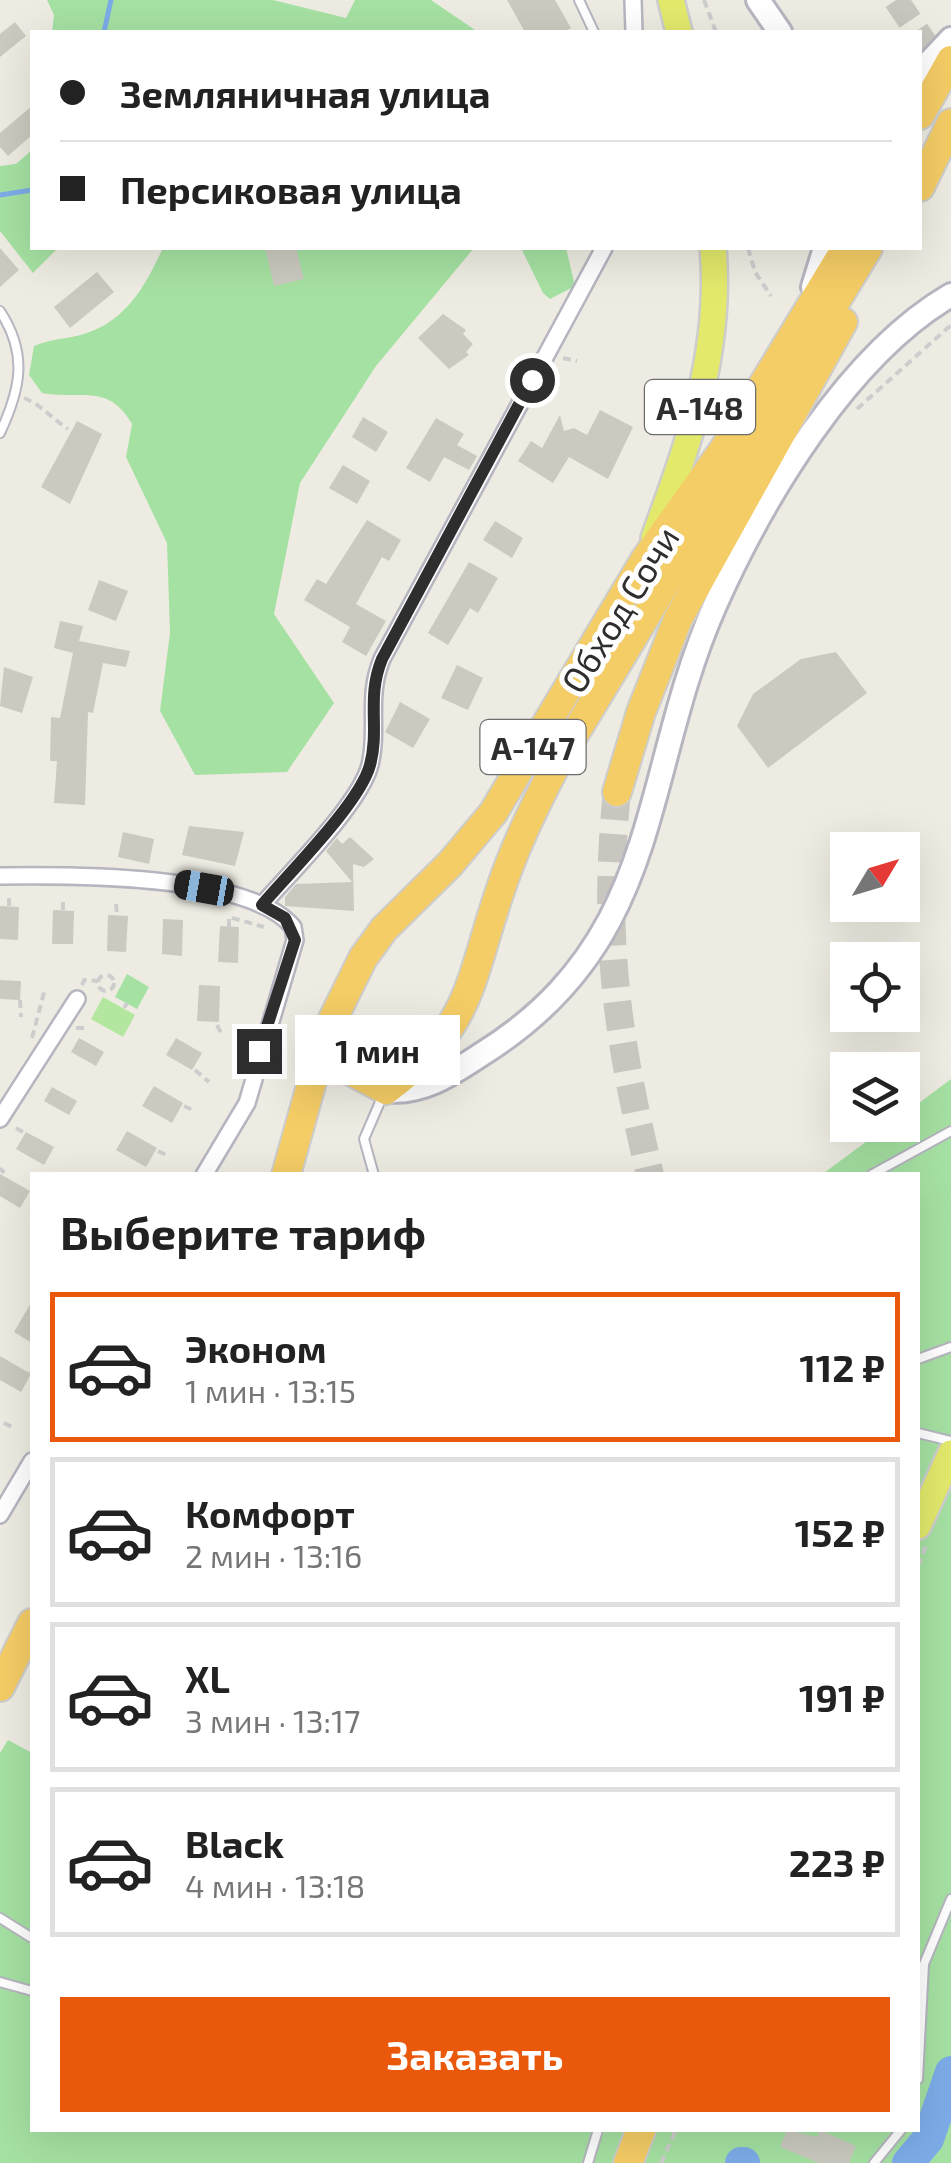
<!DOCTYPE html>
<html lang="ru">
<head>
<meta charset="utf-8">
<style>
  body { margin:0; font-family:"Exo 2",sans-serif; background:#f6f6f6; color:#222; height:100vh; display:flex; flex-direction:column; font-size:38px; white-space:nowrap }
  * { box-sizing:border-box; margin:0 }
  p { font-size:32px; color:#767676 }
  .icon { flex:none; width:55px; height:55px; fill:none; stroke:currentColor; stroke-width:2; stroke-linecap:round; stroke-linejoin:round }
  .map { position:relative; flex:1; overflow:hidden }
  .side { position:absolute; left:30px; top:1172px; width:890px; height:960px; display:flex; flex-direction:column; background:#fff; border-radius:0px; box-shadow:0 10px 40px #0002 }
  .side>* { flex:none }
  .top-card { position:absolute; left:30px; top:30px; width:892px; height:220px; border-radius:0px; box-shadow:0 10px 40px #0002; display:grid; align-content:center; height:220px; padding:0 30px; background:#fff }
  .needle { width:65px; rotate:52deg }
  .buttons { position:absolute; left:830px; top:832px; display:grid; gap:20px }
  .buttons a { display:grid; place-items:center; width:90px; height:90px; border-radius:0px; background:#fff; box-shadow:0 10px 40px #0002; font-size:50px }
  .end { position:absolute; width:45px; height:45px; margin:-22px; border:12px solid #2e2e2e; background:#fff; box-shadow:0 0 0 5px #fff }
  .from { border-radius:50% }
  .bubble { position:absolute; height:70px; border-radius:0px; background:#fff; box-shadow:0 10px 40px #0002; font-size:32px; font-weight:700; line-height:70px; text-align:center }
  .car { position:absolute; width:30px; height:60px; margin:-30px -15px; border-radius:12px; box-shadow:0 0 8px 2px #0007; background:linear-gradient(#222 24%,#8ab4d8 0 40%,#222 0 76%,#8ab4d8 0 86%,#222 0) }
  .top-card b { display:flex; align-items:center; gap:35px; height:95px; font-size:38px }
  .top-card b+b { border-top:2px solid #e0e0e0 }
  .top-card i { width:25px; height:25px; background:#222 }
  ul { padding:0; list-style:none }
  li { display:flex; align-items:center; gap:30px; height:150px; margin:0 20px 15px; padding:0 10px; border:5px solid #e0e0e0; border-radius:0px }
  li div { flex:1 }
  li b { display:block; font-size:38px }
  li em { font-style:normal; font-weight:700 }
  li.on { border-color:#ea580c }
  li>.icon { width:90px; height:90px; stroke-width:1.5 }
  h2 { padding:0 30px; font-size:45px; line-height:120px }
  .primary-button { display:flex; gap:20px; margin-top:auto; padding:20px 30px }
  .primary-button a { flex:1; height:115px; border-radius:0px; background:#ea580c; color:#fff; font-size:40px; font-weight:700; line-height:115px; text-align:center }
  .map>svg:first-child { display:block }
  .green { fill:#a5e1a2 }
  .pitch { fill:#b3e79f }
  .lines { fill:none; stroke-linecap:round; stroke-linejoin:round }
  .stream { stroke:#7cace8; stroke-width:5 }
  .river { stroke:#7cace8; stroke-width:32 }
  .building { fill:#cacac0 }
  .primary-tunnel { stroke:#c8c6be; stroke-width:25; stroke-dasharray:25 12; stroke-linecap:butt }
  .highway-tunnel { stroke:#c8c6be; stroke-width:28; stroke-dasharray:28 14; stroke-linecap:butt }
  .lane-casing { stroke:#b6b5c0; stroke-width:12 }
  .street-casing { stroke:#b6b5c0; stroke-width:20 }
  .secondary-casing { stroke:#b6b5c0; stroke-width:28 }
  .primary-casing { stroke:#cdcdcd; stroke-width:30 }
  .highway-casing { stroke:#cdcdcd; stroke-width:32 }
  .path { stroke:#cdcdcd; stroke-width:4; stroke-dasharray:8 5; stroke-linecap:butt }
  .lane { stroke:#fff; stroke-width:8 }
  .street { stroke:#fff; stroke-width:15 }
  .secondary { stroke:#fff; stroke-width:22 }
  .primary { stroke:#e2e96b; stroke-width:25 }
  .highway { stroke:#f5cd66; stroke-width:28 }
  .route { stroke:#2e2e2e; stroke-width:12 }
  .labels { text-anchor:middle; dominant-baseline:central; stroke-width:10; stroke-linejoin:round; paint-order:stroke }
  .shield { fill:#fff; stroke:#6d6d6d; stroke-width:2.5 }
  .shield-label { font-size:32px; font-weight:bold; fill:#2e2e2e }
  .street-label { font-size:35px; fill:#2e2e2e; stroke:#fff }
</style>
</head>
<body>
<div class="map">
<svg width="951" height="2163" viewBox="0 0 951 2163">
  <rect width="100%" height="100%" fill="#eeece2"/>
  <!-- green -->
  <g class="green">
    <polygon points="47,0 273,0 346,18 355,0 431,0 478,32 52,32 54,15"/>
    <polygon points="32,150 32,248 58,248 33,273 0,231 0,166 16,164"/>
    <path d="M163,248H474L376,366L300,483L274,614L334,703L287,772L195,775L160,711L170,633L167,543L126,457L132,424C108,383 83,400 42,393L29,375L34,346C52,338 70,339 87,333C128,319 146,284 163,248Z"/>
    <polygon points="521,248 566,248 575,286 550,299 543,293"/>
    <polygon points="127,974 149,987 137,1009 115,997"/>
    <polygon points="951,1079 951,2163 0,2163 0,1753 8,1740 32,1753 32,2130 918,2130 918,1175 821,1175 889,1125 902,1125 903,1115"/>
  </g>
  <!-- pitch -->
  <polygon class="pitch" points="103,997 135,1015 123,1037 91,1019"/>
  <g class="lines">
    <!-- stream -->
    <g class="stream">
      <polyline points="104,32 111,0"/>
      <polyline points="0,195 32,190"/>
    </g>
    <!-- river -->
    <g class="river">
      <polyline points="741,2163 744,2163"/>
      <polyline points="908,2163 928,2139 951,2072"/>
    </g>
  </g>
  <!-- building -->
  <g class="building">
    <polygon points="507,0 555,0 571,28 563,32 525,32"/>
    <polygon points="15,22 26,36 0,57 0,34"/>
    <polygon points="32,106 32,135 8,156 0,147 0,133"/>
    <polygon points="0,248 19,270 0,287"/>
    <polygon points="265,248 296,248 304,279 274,286"/>
    <polygon points="97,272 114,292 70,328 54,307"/>
    <polygon points="443,314 466,330 463,334 473,344 466,352 469,355 449,369 418,338"/>
    <polygon points="600,410 633,427 608,479 569,457 553,483 518,461 531,441 542,448 560,415 564,431 574,428 587,435"/>
    <polygon points="363,417 388,432 376,452 352,437"/>
    <polygon points="436,418 464,434 457,445 477,456 469,470 444,457 430,482 406,468"/>
    <polygon points="77,421 102,434 70,504 41,487"/>
    <polygon points="343,465 370,481 357,504 329,488"/>
    <polygon points="367,520 401,540 389,561 382,557 356,604 386,621 366,656 342,642 350,627 304,600 317,579 326,584"/>
    <polygon points="495,521 523,538 512,558 483,540"/>
    <polygon points="469,562 498,578 478,613 470,608 448,645 428,633"/>
    <polygon points="99,580 128,591 116,621 88,610"/>
    <polygon points="60,621 83,626 79,641 130,651 126,667 103,663 93,713 88,712 85,805 54,803 57,761 50,761 51,717 60,718 73,653 54,648"/>
    <polygon points="836,652 867,693 768,768 737,726 753,694 801,659"/>
    <polygon points="457,665 483,678 468,710 441,698"/>
    <polygon points="4,667 33,677 22,713 0,706"/>
    <polygon points="400,702 430,719 413,748 385,732"/>
    <polygon points="189,826 244,832 235,866 182,855"/>
    <polygon points="123,832 154,839 149,864 118,857"/>
    <polygon points="350,837 374,859 364,867 353,864 354,911 285,906 285,897 296,884 352,882 326,851 337,838 342,844"/>
    <polygon points="0,906 19,907 18,940 0,939"/>
    <polygon points="53,910 74,911 73,944 52,944"/>
    <polygon points="108,915 128,916 126,952 107,951"/>
    <polygon points="163,919 183,920 182,956 162,954"/>
    <polygon points="220,926 239,927 238,963 218,962"/>
    <polygon points="0,980 21,981 20,1000 0,999"/>
    <polygon points="199,985 220,986 219,1022 197,1021"/>
    <polygon points="79,1038 104,1052 96,1066 71,1052"/>
    <polygon points="176,1038 202,1053 192,1070 166,1055"/>
    <polygon points="154,1086 183,1103 172,1123 142,1106"/>
    <polygon points="52,1087 77,1101 69,1115 44,1101"/>
    <polygon points="127,1131 157,1148 146,1167 116,1150"/>
    <polygon points="26,1132 54,1147 44,1165 16,1149"/>
    <polygon points="0,1174 30,1191 20,1208 0,1196"/>
    <polygon points="32,1301 32,1343 14,1332"/>
    <polygon points="0,1356 31,1374 21,1392 0,1380"/>
    <polygon points="787,2130 817,2137 820,2130 856,2146 849,2163 819,2163 780,2147"/>
  </g>
  <g class="lines">
    <!-- primary-tunnel -->
    <polyline class="primary-tunnel" points="896,0 946,74"/>
    <!-- highway-tunnel -->
    <path class="highway-tunnel" d="M617,792C602,936 617,1036 650,1175"/>
    <defs>
      <g id="lane">
        <polyline points="579,0 594,32"/>
        <path d="M0,311C28,354 21,388 0,433"/>
        <polyline points="374,1175 364,1139 383,1095"/>
        <polyline points="871,1175 951,1131"/>
        <polyline points="918,1359 951,1347"/>
        <polyline points="918,1433 951,1441"/>
        <polyline points="0,1918 32,1938"/>
        <polyline points="0,1982 32,1991"/>
        <polyline points="918,2079 924,1964 951,1899"/>
        <polyline points="588,2163 598,2130"/>
        <polyline points="874,2163 901,2130"/>
      </g>
      <g id="street">
        <polyline points="633,0 634,32"/>
        <path d="M0,876C68,875 248,873 293,927L295,940L247,1103L204,1175"/>
        <path d="M262,905C290,873 360,804 370,765C379,728 366,698 382,659L604,248"/>
        <polyline points="0,1119 77,999"/>
        <polyline points="0,1515 32,1461"/>
      </g>
      <g id="secondary">
        <polyline points="758,0 780,32"/>
        <polyline points="920,72 951,39"/>
        <polyline points="813,287 825,248"/>
        <path d="M386,1090C422,1095 453,1073 482,1054C666,939 639,775 716,603C764,496 848,355 951,295"/>
      </g>
      <g id="primary">
        <polyline points="671,0 679,32"/>
        <path d="M654,538C689,442 722,352 713,248"/>
        <polyline points="918,1526 951,1453"/>
      </g>
      <g id="highway">
        <polyline points="920,115 951,60"/>
        <polyline points="920,187 951,123"/>
        <polyline points="617,792 641,712 678,619 843,322"/>
        <path d="M325,1035L349,1070L386,1090C471,1026 467,991 498,897C513,850 534,807 557,763L868,248"/>
        <polyline points="286,1175 325,1035 363,958 384,929 450,864 493,813 646,558 724,449 846,248"/>
        <polyline points="0,1687 32,1623"/>
        <polyline points="628,2163 641,2130"/>
      </g>
    </defs>
    <!-- lane casing -->
    <use href="#lane" class="lane-casing"/>
    <!-- street casing -->
    <use href="#street" class="street-casing"/>
    <!-- secondary casing -->
    <use href="#secondary" class="secondary-casing"/>
    <!-- primary casing -->
    <use href="#primary" class="primary-casing"/>
    <!-- highway casing -->
    <use href="#highway" class="highway-casing"/>
    <!-- path -->
    <g class="path">
      <polyline points="704,0 716,32"/>
      <polyline points="748,248 755,272 771,296"/>
      <polyline points="563,358 577,361"/>
      <path d="M24,398C43,406 51,418 68,429"/>
      <polyline points="857,409 951,325"/>
      <polyline points="116,904 117,915"/>
      <polyline points="9,906 9,897"/>
      <polyline points="63,910 63,902"/>
      <polyline points="229,927 229,917 264,927"/>
      <circle cx="106" cy="983" r="8"/>
      <polyline points="82,985 84,980 98,981"/>
      <polyline points="20,1000 21,1017"/>
      <polyline points="124,1008 127,1003"/>
      <polyline points="217,1025 222,1035"/>
      <polyline points="76,1028 89,1028"/>
      <polyline points="32,1038 45,989"/>
      <polyline points="195,1070 209,1082"/>
      <polyline points="184,1106 193,1110"/>
      <polyline points="16,1128 23,1132"/>
      <polyline points="158,1151 166,1155"/>
      <polyline points="0,1168 4,1173"/>
      <polyline points="30,1371 32,1373"/>
      <polyline points="4,1423 12,1427"/>
      <polyline points="918,1566 927,1543"/>
      <polyline points="661,2163 676,2130"/>
    </g>
    <!-- lane -->
    <use href="#lane" class="lane"/>
    <!-- street -->
    <use href="#street" class="street"/>
    <!-- secondary -->
    <use href="#secondary" class="secondary"/>
    <!-- primary -->
    <use href="#primary" class="primary"/>
    <!-- highway -->
    <use href="#highway" class="highway"/>
  </g>
  <g class="lines">
    <!-- route -->
    <path class="route" d="M259,1051L295,940L285,918L262,905C289,873 360,803 370,765C380,728 366,698 382,659L532,380"/>
  </g>
  <g class="labels">
    <!-- shield labels -->
    <g class="shield">
      <rect x="645" y="380" width="110" height="54" rx="8"/>
      <rect x="480.5" y="720" width="105" height="54" rx="8"/>
    </g>
    <g class="shield-label">
      <text x="700" y="407">А-148</text>
      <text x="533" y="747">А-147</text>
    </g>
    <!-- street labels -->
    <g class="street-label">
      <text transform="translate(619 609) rotate(-58)">Обход Сочи</text>
    </g>
  </g>
</svg>
<div class="buttons">
<a><svg class="needle" viewBox="-14 -14 28 28"><path d="M0-13l5 13h-10z" fill="#e53935"/><path d="M0 13l5-13h-10z" fill="#767676"/></svg></a>
<a><svg class="icon" aria-label="locate" viewBox="0 0 24 24"><circle cx="12" cy="12" r="6"/><path d="M12 2v4M12 18v4M2 12h4M18 12h4"/></svg></a>
<a><svg class="icon" aria-label="layers" viewBox="0 0 24 24"><path d="M12 4l9 5-9 5-9-5zM3 14l9 5 9-5"/></svg></a>
</div>
<i class="end from" style="left:532px;top:380px"></i>
<i class="end" style="left:259px;top:1051px"></i>
<div class="bubble" style="left:295px;top:1015px;width:165px">1 мин</div>
<i class="car" style="left:204px;top:888px;rotate:280deg"></i>
<div class="top-card">
<b><i class="from"></i>Земляничная улица</b>
<b><i></i>Персиковая улица</b>
</div>
<section class="side">
<h2>Выберите тариф</h2>
<ul>
<li class="on"><svg class="icon" aria-label="car" viewBox="0 0 24 24"><path d="M5 17H2v-5l4-1 3-4h7l3 4 3 1v5h-3M9 17h6M6 11h13"/><circle cx="7" cy="17" r="2"/><circle cx="17" cy="17" r="2"/></svg><div><b>Эконом</b><p>1 мин · 13:15</p></div><em>112 ₽</em></li>
<li><svg class="icon" aria-label="car" viewBox="0 0 24 24"><path d="M5 17H2v-5l4-1 3-4h7l3 4 3 1v5h-3M9 17h6M6 11h13"/><circle cx="7" cy="17" r="2"/><circle cx="17" cy="17" r="2"/></svg><div><b>Комфорт</b><p>2 мин · 13:16</p></div><em>152 ₽</em></li>
<li><svg class="icon" aria-label="car" viewBox="0 0 24 24"><path d="M5 17H2v-5l4-1 3-4h7l3 4 3 1v5h-3M9 17h6M6 11h13"/><circle cx="7" cy="17" r="2"/><circle cx="17" cy="17" r="2"/></svg><div><b>XL</b><p>3 мин · 13:17</p></div><em>191 ₽</em></li>
<li><svg class="icon" aria-label="car" viewBox="0 0 24 24"><path d="M5 17H2v-5l4-1 3-4h7l3 4 3 1v5h-3M9 17h6M6 11h13"/><circle cx="7" cy="17" r="2"/><circle cx="17" cy="17" r="2"/></svg><div><b>Black</b><p>4 мин · 13:18</p></div><em>223 ₽</em></li>
</ul>
<div class="primary-button"><a>Заказать</a></div>
</section>
</div>
</body>
</html>
